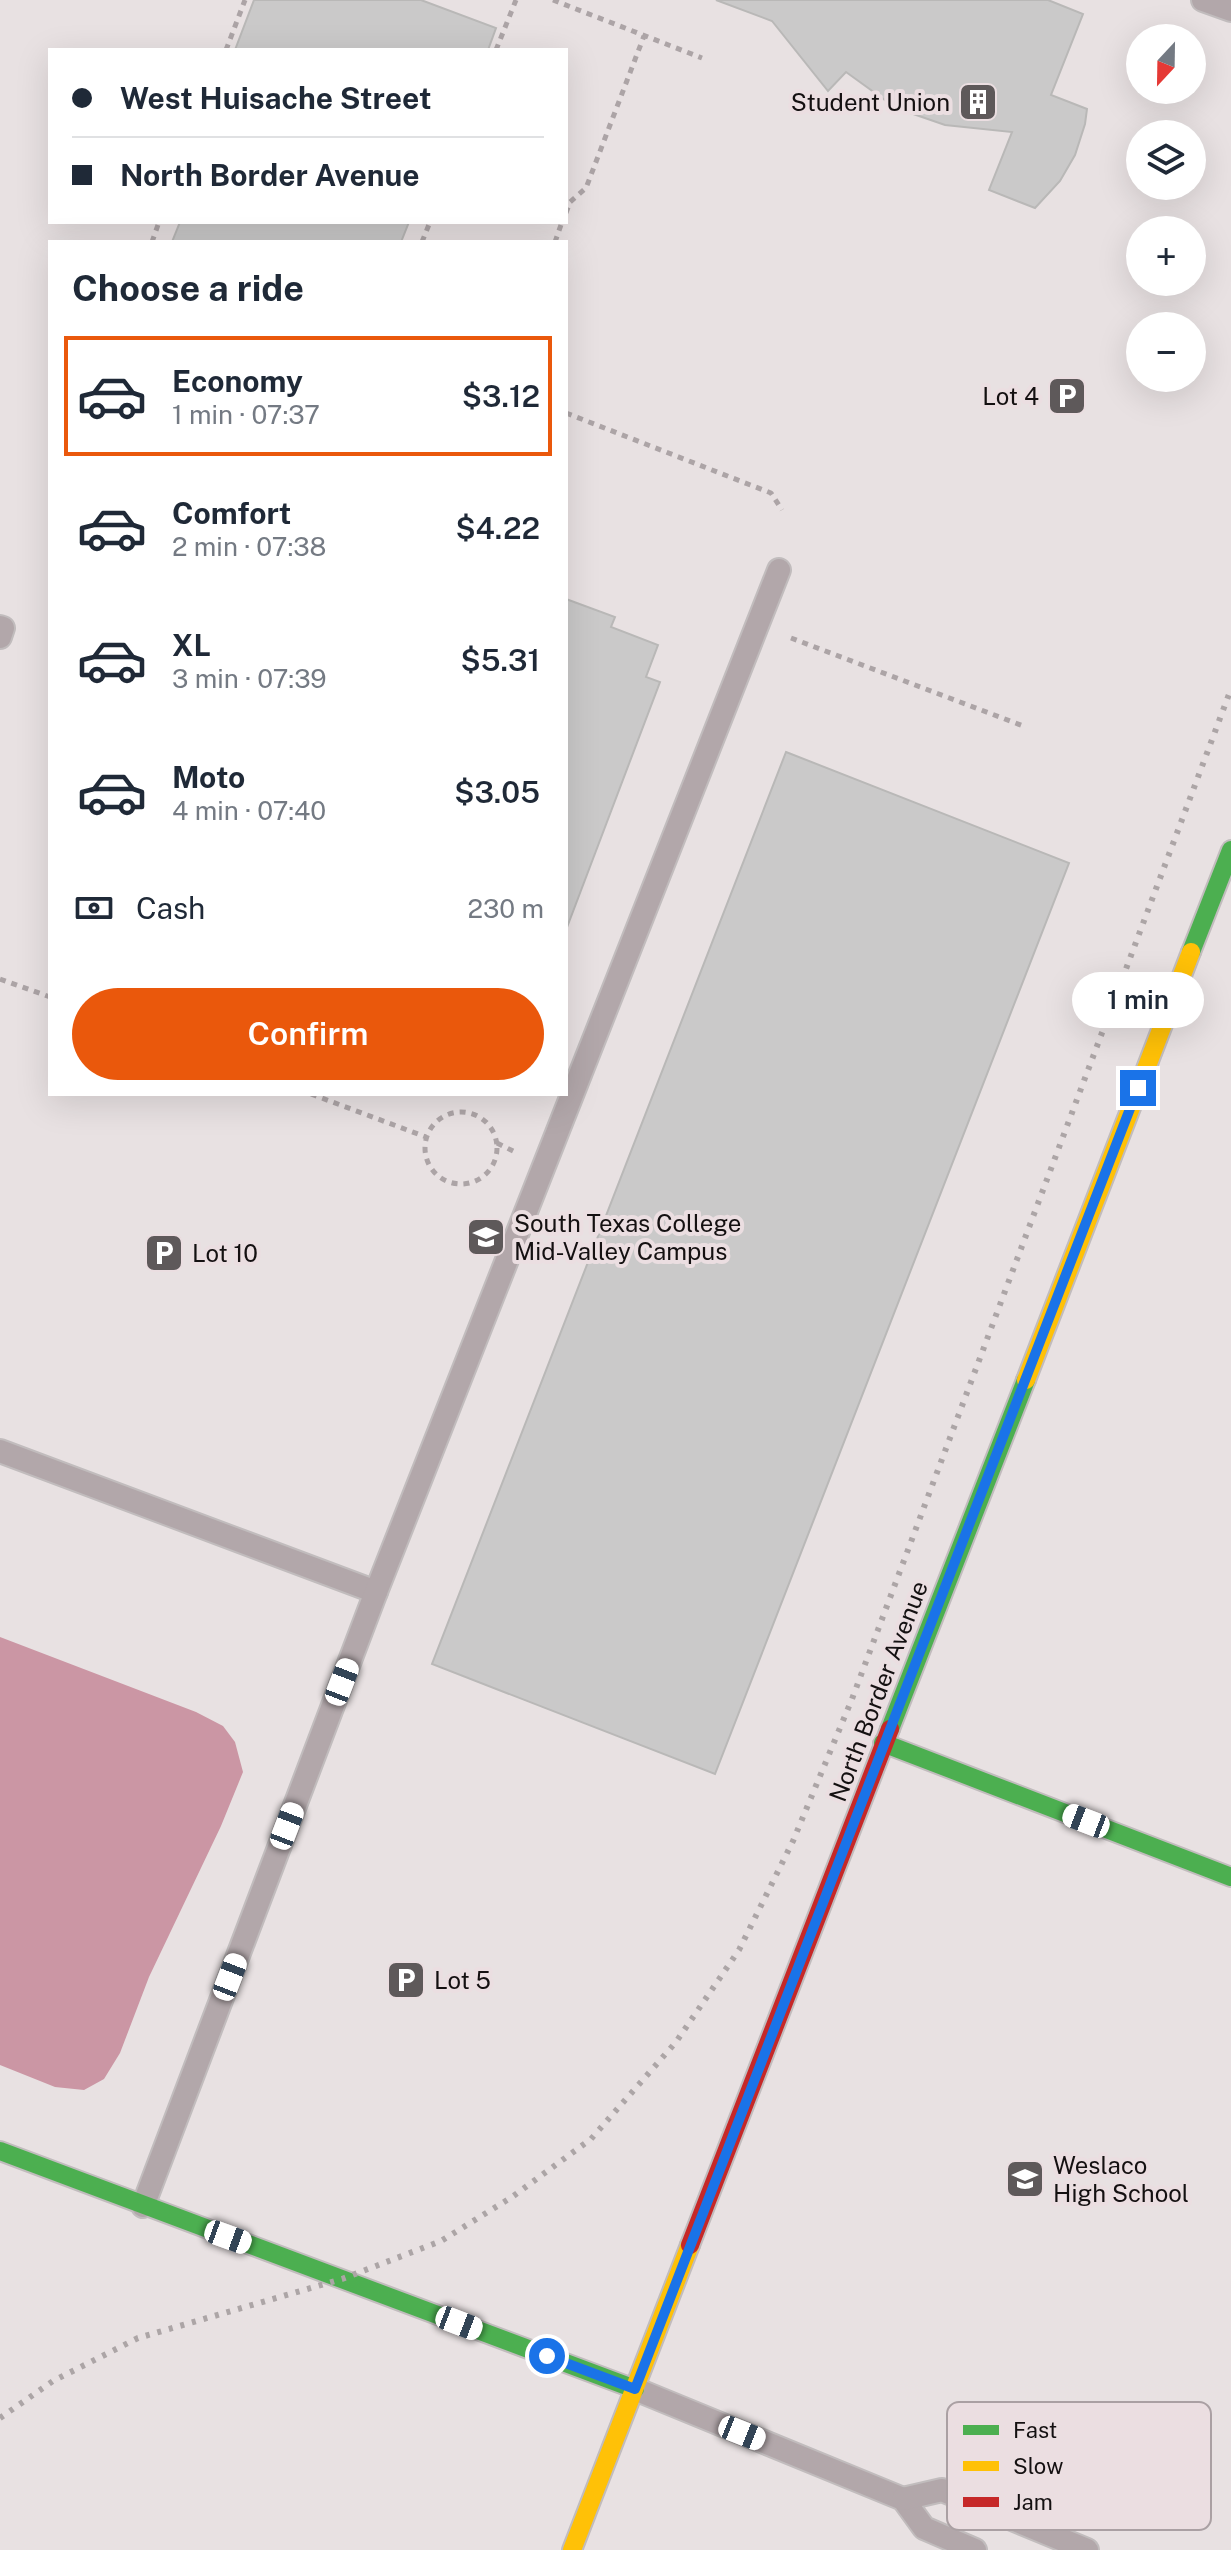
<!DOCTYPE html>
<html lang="en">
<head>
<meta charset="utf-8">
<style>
  body { margin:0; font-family:"Public Sans",sans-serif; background:#f2f2f3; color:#1f2937; height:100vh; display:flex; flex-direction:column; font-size:30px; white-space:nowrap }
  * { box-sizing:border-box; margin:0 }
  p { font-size:26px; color:#747a83 }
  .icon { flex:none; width:44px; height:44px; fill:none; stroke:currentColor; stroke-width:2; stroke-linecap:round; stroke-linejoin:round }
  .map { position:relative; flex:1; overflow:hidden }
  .drawer { position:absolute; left:48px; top:240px; width:520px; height:856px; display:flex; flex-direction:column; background:#fff; border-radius:0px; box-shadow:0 8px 32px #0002 }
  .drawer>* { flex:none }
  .hud { position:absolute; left:48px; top:48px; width:520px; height:176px; border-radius:0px; box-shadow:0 8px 32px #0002; display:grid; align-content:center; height:176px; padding:0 24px; background:#fff }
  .needle { width:52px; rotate:202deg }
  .fabs { position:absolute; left:1126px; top:24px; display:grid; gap:16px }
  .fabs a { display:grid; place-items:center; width:80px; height:80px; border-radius:50%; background:#fff; box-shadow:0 8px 32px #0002; font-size:40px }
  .end { position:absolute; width:36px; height:36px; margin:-18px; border:10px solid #1a73e8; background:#fff; box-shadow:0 0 0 4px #fff }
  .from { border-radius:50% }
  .bubble { position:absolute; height:56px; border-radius:28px; background:#fff; box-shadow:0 8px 32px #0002; font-size:26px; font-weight:600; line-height:56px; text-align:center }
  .car { position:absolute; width:24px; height:48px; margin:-24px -12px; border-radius:10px; box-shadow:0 0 6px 2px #0007; background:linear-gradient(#fff 24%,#345 0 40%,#fff 0 76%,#345 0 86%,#fff 0) }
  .hud b { display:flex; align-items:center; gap:28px; height:76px; font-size:30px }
  .hud b+b { border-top:2px solid #e0e1e3 }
  .hud i { width:20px; height:20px; background:#1f2937 }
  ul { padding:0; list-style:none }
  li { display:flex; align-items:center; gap:24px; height:120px; margin:0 16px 12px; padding:0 8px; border:4px solid transparent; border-radius:0px }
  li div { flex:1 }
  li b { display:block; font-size:30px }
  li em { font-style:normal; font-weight:600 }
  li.selected { border-color:#ea580c }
  li>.icon { width:72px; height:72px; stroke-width:1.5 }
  h2 { padding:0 24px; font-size:36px; line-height:96px }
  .pay { display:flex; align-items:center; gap:20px; height:88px; padding:0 24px; font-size:30px }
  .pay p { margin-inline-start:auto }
  .primary-button { display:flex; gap:16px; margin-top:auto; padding:16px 24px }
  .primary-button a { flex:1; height:92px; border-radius:48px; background:#ea580c; color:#fff; font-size:32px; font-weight:600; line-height:92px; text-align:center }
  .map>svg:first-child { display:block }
  .water { fill:#cb96a4 }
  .building { fill:#cac9c9; stroke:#b9b8b7; stroke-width:2 }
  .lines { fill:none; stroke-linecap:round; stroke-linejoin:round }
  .lane-casing { stroke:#c1bcbd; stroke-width:26 }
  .fast-casing { stroke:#c1bcbd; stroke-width:22 }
  .slow-casing { stroke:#c1bcbd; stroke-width:22 }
  .jam-casing { stroke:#c1bcbd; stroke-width:22 }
  .path { stroke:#aca4a6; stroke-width:5; stroke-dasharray:6 6; stroke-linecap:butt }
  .lane { stroke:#b2a7aa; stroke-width:22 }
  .fast { stroke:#4caf50; stroke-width:18 }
  .slow { stroke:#ffc107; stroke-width:18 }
  .jam { stroke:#c62828; stroke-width:18 }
  .rail { stroke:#aca5a6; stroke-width:6; stroke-dasharray:4 8; stroke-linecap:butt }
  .route { stroke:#1a73e8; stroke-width:10 }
  .labels { text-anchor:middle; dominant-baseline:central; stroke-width:8; stroke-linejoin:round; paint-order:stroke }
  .poi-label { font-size:24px; fill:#141011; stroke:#ebdee1; text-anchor:start }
  .street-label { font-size:24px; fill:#141011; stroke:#ebdee1 }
  .key { fill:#ebdee1; stroke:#aaa0a3; stroke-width:2 }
  .key-label { font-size:22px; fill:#141011 }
</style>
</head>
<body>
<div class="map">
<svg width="1231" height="2550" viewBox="0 0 1231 2550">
  <rect width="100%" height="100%" fill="#e8e1e2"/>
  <!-- water -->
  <polygon class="water" points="0,1637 196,1712 223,1726 235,1742 243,1772 221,1826 149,1977 120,2053 104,2079 84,2090 55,2087 0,2065"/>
  <!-- building -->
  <g class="building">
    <polygon points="254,0 421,0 496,28 488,50 235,50"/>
    <polygon points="716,0 1048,0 1083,14 1051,95 1087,109 1085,124 1075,155 1060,181 1035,208 989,190 1012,132 945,125 896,108 846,72 828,91 772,21"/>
    <polygon points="180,222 409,222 401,242 172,242"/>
    <polygon points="566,599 615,617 611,627 658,645 646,677 660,682 566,930"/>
    <polygon points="786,752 1069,863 715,1774 432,1664"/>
  </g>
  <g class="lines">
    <defs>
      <g id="lane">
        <polyline points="1203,0 1231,10"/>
        <polyline points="0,627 3,628 0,637"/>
        <polyline points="0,1451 376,1592"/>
        <polyline points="143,2206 376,1592 779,570"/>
        <polyline points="635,2389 903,2499 924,2528 975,2550"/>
        <polyline points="903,2499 942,2490 1087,2550"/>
      </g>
      <g id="fast">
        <polyline points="1191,952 1231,850"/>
        <polyline points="890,1729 1026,1380"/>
        <polyline points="883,1743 1231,1877"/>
        <polyline points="0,2151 635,2389"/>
      </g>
      <g id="slow">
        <polyline points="1026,1380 1191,952"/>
        <polyline points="572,2550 690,2245"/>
      </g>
      <polyline id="jam" points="690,2245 890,1729"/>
    </defs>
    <!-- lane casing -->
    <use href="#lane" class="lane-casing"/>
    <!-- fast casing -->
    <use href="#fast" class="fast-casing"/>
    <!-- slow casing -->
    <use href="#slow" class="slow-casing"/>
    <!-- jam casing -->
    <use href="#jam" class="jam-casing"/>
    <!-- path -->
    <g class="path">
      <polyline points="553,0 702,58"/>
      <polyline points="226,50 245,0"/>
      <polyline points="496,50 516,0"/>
      <polyline points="566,213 570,202 586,188 644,36"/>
      <polyline points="152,242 159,222"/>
      <polyline points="422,242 430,222"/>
      <polyline points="555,242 562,222"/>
      <polyline points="566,413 771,493 782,510"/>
      <polyline points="791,638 1026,727"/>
      <polyline points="0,979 50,997"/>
      <polyline points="311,1094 426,1137"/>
      <circle cx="461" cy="1148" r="36"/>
      <polyline points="497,1143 517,1153"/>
    </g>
    <!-- lane -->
    <use href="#lane" class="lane"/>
    <!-- fast -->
    <use href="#fast" class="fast"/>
    <!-- slow -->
    <use href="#slow" class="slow"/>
    <!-- jam -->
    <use href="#jam" class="jam"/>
    <!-- rail -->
    <polyline class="rail" points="0,2418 53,2381 138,2338 342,2279 441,2241 512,2197 591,2139 676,2042 739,1950 793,1841 852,1699 1231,689"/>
  </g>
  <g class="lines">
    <!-- route -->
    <polyline class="route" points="547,2356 635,2389 1138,1088"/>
  </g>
  <!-- icons -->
  <defs>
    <symbol id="building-square" viewBox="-11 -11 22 22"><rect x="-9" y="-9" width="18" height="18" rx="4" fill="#5e595a" stroke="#ebdee1"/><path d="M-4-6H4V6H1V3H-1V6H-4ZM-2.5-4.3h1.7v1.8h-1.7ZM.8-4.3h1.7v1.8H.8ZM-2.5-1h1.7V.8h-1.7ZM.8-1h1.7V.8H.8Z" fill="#fff"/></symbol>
    <symbol id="parking-square" viewBox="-11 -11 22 22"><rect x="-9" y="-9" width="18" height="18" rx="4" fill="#5e595a" stroke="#ebdee1"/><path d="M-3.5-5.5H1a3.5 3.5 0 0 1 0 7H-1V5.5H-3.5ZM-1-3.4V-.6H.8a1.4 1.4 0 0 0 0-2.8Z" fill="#fff"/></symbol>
    <symbol id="university-square" viewBox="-11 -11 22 22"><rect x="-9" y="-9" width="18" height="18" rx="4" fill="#5e595a" stroke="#ebdee1"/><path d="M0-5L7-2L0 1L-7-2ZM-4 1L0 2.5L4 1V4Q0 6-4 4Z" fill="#fff"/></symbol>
    <symbol id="school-square" viewBox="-11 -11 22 22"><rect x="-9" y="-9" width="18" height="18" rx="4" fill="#5e595a" stroke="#ebdee1"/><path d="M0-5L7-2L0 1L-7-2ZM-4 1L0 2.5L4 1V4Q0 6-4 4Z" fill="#fff"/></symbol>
  </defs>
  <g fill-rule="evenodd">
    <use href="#building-square" x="956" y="80" width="44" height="44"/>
    <use href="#parking-square" x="1045" y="374" width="44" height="44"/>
    <use href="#university-square" x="464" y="1215" width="44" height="44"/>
    <use href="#parking-square" x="142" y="1231" width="44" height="44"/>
    <use href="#parking-square" x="384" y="1958" width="44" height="44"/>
    <use href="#school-square" x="1003" y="2157" width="44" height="44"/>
  </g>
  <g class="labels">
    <!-- poi labels -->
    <g class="poi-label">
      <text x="950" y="102" text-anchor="end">Student Union</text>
      <text x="1039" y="396" text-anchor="end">Lot 4</text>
      <text x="514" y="1223">South Texas College<tspan x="514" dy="28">Mid-Valley Campus</tspan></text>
      <text x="192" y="1253">Lot 10</text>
      <text x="434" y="1980">Lot 5</text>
      <text x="1053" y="2165">Weslaco<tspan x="1053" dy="28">High School</tspan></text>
    </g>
    <!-- street labels -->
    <g class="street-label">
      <text transform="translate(878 1691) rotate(-69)">North Border Avenue</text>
    </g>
  </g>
  <!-- legend -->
  <rect x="947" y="2402" width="264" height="128" rx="12" class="key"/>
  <rect x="963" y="2425" width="36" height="10" fill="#4caf50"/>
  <rect x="963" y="2461" width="36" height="10" fill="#ffc107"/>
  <rect x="963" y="2497" width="36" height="10" fill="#c62828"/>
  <g class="key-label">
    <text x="1013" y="2438">Fast</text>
    <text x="1013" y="2474">Slow</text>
    <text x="1013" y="2510">Jam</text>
  </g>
</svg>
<div class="fabs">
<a><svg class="needle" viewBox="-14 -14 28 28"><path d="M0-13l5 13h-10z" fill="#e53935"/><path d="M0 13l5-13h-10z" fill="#747a83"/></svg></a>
<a><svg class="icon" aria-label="layers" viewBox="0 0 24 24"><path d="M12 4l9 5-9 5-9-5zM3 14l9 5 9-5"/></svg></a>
<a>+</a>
<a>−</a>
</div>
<i class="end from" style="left:547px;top:2356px"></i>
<i class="end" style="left:1138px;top:1088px"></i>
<div class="bubble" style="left:1072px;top:972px;width:132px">1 min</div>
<i class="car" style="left:342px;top:1682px;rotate:21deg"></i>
<i class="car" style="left:1086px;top:1821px;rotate:291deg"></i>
<i class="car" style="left:287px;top:1826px;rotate:21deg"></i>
<i class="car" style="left:230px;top:1977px;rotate:21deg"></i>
<i class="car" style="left:228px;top:2237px;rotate:110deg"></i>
<i class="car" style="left:459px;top:2323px;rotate:111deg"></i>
<i class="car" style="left:742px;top:2433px;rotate:112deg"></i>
<div class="hud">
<b><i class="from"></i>West Huisache Street</b>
<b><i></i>North Border Avenue</b>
</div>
<section class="drawer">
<h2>Choose a ride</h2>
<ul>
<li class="selected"><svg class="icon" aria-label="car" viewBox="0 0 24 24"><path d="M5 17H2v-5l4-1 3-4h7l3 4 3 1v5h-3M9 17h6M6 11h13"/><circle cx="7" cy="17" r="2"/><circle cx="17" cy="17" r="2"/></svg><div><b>Economy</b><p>1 min · 07:37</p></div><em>$3.12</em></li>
<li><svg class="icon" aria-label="car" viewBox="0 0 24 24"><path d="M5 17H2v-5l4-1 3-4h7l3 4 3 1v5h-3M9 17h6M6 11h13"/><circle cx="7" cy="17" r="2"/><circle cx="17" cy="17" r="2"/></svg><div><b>Comfort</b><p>2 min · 07:38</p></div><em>$4.22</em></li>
<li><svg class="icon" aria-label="car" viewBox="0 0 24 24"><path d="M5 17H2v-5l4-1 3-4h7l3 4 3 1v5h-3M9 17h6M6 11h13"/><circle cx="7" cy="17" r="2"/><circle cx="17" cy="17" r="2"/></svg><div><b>XL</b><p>3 min · 07:39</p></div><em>$5.31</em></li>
<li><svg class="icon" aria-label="car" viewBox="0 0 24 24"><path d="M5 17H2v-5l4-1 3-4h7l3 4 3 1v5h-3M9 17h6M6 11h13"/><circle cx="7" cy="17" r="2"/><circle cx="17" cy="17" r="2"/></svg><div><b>Moto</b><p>4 min · 07:40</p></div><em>$3.05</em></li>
</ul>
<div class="pay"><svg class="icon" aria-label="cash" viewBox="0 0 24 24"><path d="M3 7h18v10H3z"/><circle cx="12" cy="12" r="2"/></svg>Cash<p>230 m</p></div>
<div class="primary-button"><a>Confirm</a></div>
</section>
</div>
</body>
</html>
